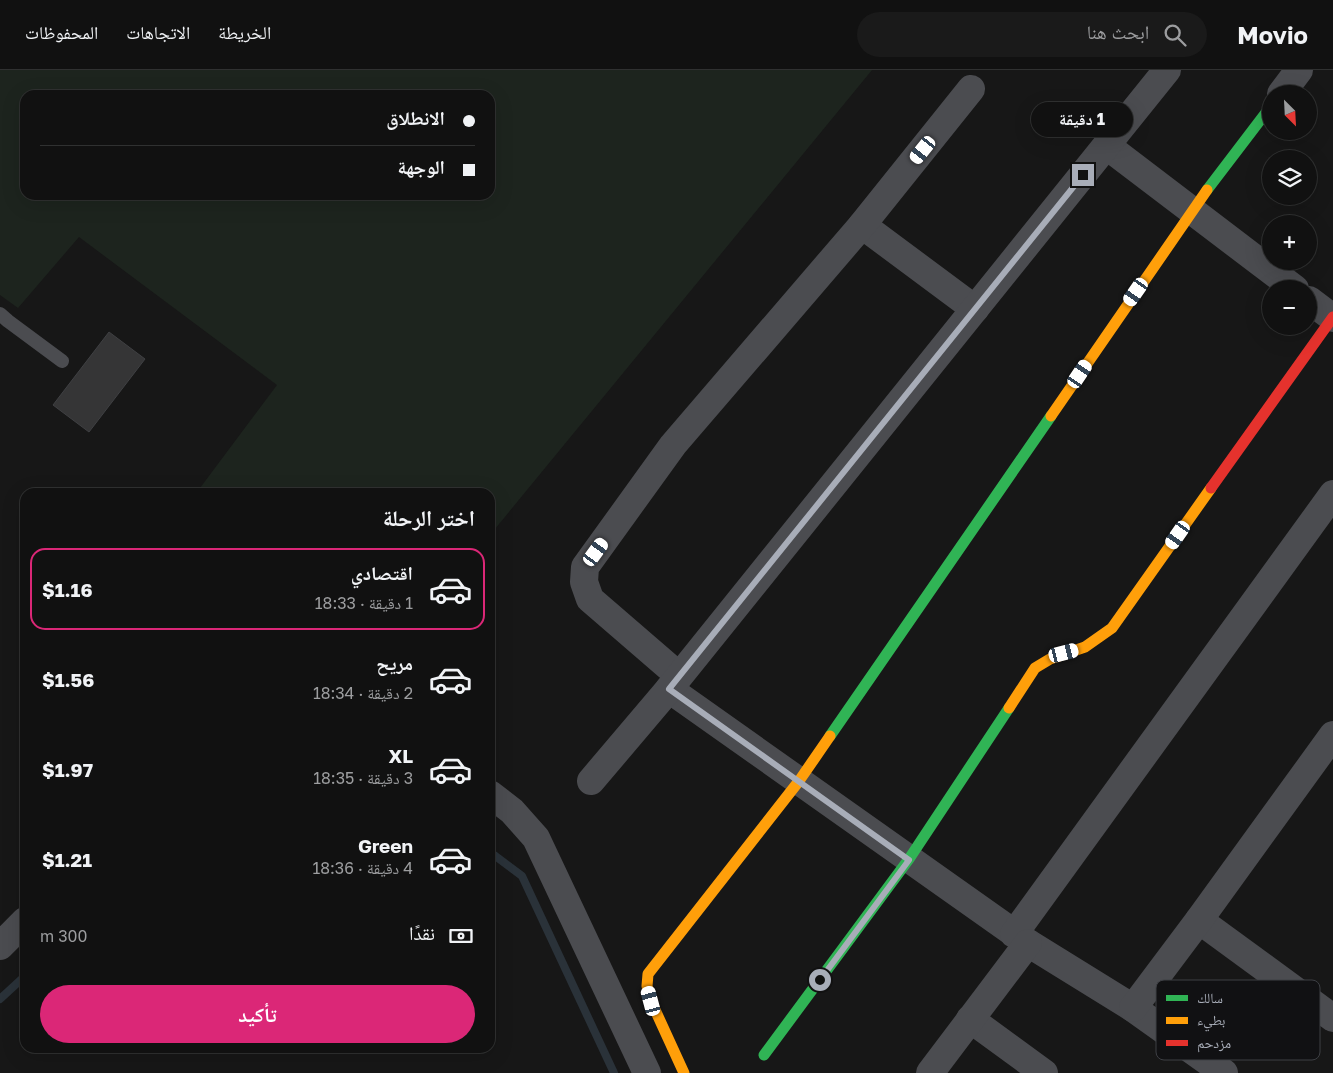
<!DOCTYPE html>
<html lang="ar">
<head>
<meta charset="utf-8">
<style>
  body { margin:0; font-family:"Golos Text","Noto Naskh Arabic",sans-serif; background:#1a1a1a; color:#f1f3f6; direction:rtl; height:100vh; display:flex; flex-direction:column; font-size:19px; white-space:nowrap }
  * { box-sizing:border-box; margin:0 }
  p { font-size:16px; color:#9c9d9f }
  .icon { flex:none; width:28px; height:28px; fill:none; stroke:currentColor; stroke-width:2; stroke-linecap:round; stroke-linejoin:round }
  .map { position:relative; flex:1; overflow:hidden; direction:ltr }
  .drawer { position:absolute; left:20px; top:418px; width:475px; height:565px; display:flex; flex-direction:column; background:#111; border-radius:15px; box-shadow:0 5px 20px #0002,0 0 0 1px #303131; direction:rtl }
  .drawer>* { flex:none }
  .banner { position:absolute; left:20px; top:20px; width:475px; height:110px; border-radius:15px; box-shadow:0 5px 20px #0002,0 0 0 1px #303131; direction:rtl; display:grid; align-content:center; height:110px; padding:0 20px; background:#111 }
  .needle { width:32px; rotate:156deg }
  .controls { position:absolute; left:1262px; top:15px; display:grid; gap:10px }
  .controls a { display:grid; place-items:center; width:55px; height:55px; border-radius:50%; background:#111; box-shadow:0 5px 20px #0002,0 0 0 1px #303131; font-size:25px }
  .end { position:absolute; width:22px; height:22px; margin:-11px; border:6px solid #a8adb8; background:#111; box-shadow:0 0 0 2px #111 }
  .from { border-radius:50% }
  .bubble { position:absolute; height:35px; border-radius:18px; background:#111; box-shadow:0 5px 20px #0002,0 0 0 1px #303131; font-size:16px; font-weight:700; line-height:35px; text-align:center; direction:rtl }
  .car { position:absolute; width:15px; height:30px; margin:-15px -8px; border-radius:6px; box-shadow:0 0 4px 1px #0007; background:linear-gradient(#fff 24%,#345 0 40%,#fff 0 76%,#345 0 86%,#fff 0) }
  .banner b { display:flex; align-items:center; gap:18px; height:48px; font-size:19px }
  .banner b+b { border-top:1px solid #303131 }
  .banner i { width:12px; height:12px; background:#f1f3f6 }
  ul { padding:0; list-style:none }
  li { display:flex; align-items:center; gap:15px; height:82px; margin:0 10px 8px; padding:0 10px; border:2px solid transparent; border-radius:15px }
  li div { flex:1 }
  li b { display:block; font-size:19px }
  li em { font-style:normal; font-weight:700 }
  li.active { border-color:#db2777 }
  li>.icon { width:45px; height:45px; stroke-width:1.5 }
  h2 { padding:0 20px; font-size:22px; line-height:60px }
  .pay { display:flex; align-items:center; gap:12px; height:55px; padding:0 20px; font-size:19px }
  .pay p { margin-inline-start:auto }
  .cta { display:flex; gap:10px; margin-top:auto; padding:10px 20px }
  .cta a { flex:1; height:58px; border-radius:30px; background:#db2777; color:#fff; font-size:20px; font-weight:700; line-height:58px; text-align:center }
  header { display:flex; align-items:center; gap:30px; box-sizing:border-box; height:70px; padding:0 25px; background:#111; border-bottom:1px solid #303131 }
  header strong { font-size:24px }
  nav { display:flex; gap:28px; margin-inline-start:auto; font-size:18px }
  .search { width:350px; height:45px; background:#1a1a1a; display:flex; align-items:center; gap:12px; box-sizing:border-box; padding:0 18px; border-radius:28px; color:#9c9d9f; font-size:19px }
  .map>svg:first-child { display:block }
  .green { fill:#1d241e; fill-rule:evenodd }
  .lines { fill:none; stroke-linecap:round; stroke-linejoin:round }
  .stream { stroke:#2a3239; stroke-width:8 }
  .building { fill:#353536; stroke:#3f4043 }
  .lane { stroke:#4b4c50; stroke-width:14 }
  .street { stroke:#4b4c50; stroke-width:28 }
  .fast { stroke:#30b455; stroke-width:11 }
  .slow { stroke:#ff9f0a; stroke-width:11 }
  .jam { stroke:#e5322d; stroke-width:11 }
  .route { stroke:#a8adb8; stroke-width:6 }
  .key { fill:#111113; stroke:#3e4045; stroke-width:1 }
  .key-label { font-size:14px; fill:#a8adb8 }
</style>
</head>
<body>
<header>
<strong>Movio</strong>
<div class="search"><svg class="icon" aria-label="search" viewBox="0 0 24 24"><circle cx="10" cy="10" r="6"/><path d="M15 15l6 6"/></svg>ابحث هنا</div>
<nav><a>الخريطة</a><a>الاتجاهات</a><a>المحفوظات</a></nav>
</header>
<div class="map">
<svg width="1333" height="1003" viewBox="0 0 1333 1003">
  <rect width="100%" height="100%" fill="#171717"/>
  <!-- green -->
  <path class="green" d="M0,0H872L490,465V422H197L277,315L79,167L18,238L0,225ZM25,25H490V125H25Z"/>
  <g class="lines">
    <!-- stream -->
    <g class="stream">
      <polyline points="490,782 522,806 614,1003"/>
      <polyline points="0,929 25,906"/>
    </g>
  </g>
  <!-- building -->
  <polygon class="building" points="109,262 145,289 89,362 53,335"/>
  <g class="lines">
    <!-- lane -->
    <polyline class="lane" points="0,244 8,251 62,291"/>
    <!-- street -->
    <g class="street">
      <polyline points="1281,24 1299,0"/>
      <polyline points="1107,76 1295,219"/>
      <polyline points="862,155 975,239"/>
      <polyline points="1309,230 1333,248"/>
      <polyline points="678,605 590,529 584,512 585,497 673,375 862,155 971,19"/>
      <polyline points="669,619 1028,873 1133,938 1224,1003"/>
      <polyline points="591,711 669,619 1167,0"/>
      <polyline points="490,724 512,741 536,768 647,1003"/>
      <polyline points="1199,850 1333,948"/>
      <polyline points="1014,864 1333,424"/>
      <polyline points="0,876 25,851"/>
      <polyline points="1133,938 1199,850 1333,665"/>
      <polyline points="970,949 1044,1003"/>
      <polyline points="930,1003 1028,873"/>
    </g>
    <!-- fast -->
    <g class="fast">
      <polyline points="1207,120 1271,36"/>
      <polyline points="830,666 1051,346"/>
      <polyline points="764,985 909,789 1009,638"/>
    </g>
    <!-- slow -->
    <g class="slow">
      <polyline points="1051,346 1207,120"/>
      <polyline points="1009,638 1035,598 1050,589 1085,577 1112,558 1211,418"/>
      <polyline points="684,1003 651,931 647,916 648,904 799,711 830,666"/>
    </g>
    <!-- jam -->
    <polyline class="jam" points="1211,418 1333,247"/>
  </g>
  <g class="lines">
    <!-- route -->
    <polyline class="route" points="820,910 909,790 669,619 1083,105"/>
  </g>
  <!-- legend -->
  <rect x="1156" y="910" width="164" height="80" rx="8" class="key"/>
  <rect x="1166" y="925" width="22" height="6" fill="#30b455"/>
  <rect x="1166" y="947" width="22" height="7" fill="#ff9f0a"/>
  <rect x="1166" y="970" width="22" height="6" fill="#e5322d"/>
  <g class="key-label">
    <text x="1197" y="933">سالك</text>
    <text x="1197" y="955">بطيء</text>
    <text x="1197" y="978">مزدحم</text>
  </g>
</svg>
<div class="controls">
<a><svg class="needle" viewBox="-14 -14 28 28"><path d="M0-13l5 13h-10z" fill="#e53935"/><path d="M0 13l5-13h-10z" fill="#9c9d9f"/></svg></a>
<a><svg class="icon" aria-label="layers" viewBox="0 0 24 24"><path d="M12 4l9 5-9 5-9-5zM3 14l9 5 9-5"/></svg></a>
<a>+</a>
<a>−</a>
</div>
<i class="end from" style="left:820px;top:910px"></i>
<i class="end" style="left:1083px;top:105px"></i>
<div class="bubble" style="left:1031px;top:32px;width:102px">1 دقيقة</div>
<i class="car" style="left:923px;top:80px;rotate:219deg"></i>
<i class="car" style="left:1136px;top:222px;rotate:215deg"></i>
<i class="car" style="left:1080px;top:304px;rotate:34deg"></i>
<i class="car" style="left:1178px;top:465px;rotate:215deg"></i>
<i class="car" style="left:596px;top:482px;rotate:36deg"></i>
<i class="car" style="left:1064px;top:583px;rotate:76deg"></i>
<i class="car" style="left:651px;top:931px;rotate:345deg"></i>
<div class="banner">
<b><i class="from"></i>الانطلاق</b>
<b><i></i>الوجهة</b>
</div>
<section class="drawer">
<h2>اختر الرحلة</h2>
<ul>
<li class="active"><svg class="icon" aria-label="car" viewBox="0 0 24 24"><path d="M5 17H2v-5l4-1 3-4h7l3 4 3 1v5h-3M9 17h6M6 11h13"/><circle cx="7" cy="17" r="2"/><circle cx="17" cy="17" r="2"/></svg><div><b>اقتصادي</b><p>1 دقيقة · 18:33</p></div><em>$1.16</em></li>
<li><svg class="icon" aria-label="car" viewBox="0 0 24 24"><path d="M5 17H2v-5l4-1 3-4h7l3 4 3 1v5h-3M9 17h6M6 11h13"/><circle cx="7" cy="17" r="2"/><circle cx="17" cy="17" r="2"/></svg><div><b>مريح</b><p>2 دقيقة · 18:34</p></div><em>$1.56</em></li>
<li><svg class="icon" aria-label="car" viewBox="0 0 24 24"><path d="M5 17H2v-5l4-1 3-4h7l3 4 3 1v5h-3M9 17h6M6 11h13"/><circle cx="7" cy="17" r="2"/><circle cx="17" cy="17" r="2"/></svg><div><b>XL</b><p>3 دقيقة · 18:35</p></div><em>$1.97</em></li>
<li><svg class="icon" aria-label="car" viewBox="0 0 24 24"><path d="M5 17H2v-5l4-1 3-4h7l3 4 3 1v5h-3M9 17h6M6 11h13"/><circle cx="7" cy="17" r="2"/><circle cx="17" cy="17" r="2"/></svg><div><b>Green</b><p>4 دقيقة · 18:36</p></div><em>$1.21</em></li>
</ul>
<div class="pay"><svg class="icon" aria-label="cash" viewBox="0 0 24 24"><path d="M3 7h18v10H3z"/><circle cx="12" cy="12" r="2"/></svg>نقدًا<p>300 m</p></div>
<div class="cta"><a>تأكيد</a></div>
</section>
</div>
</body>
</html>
